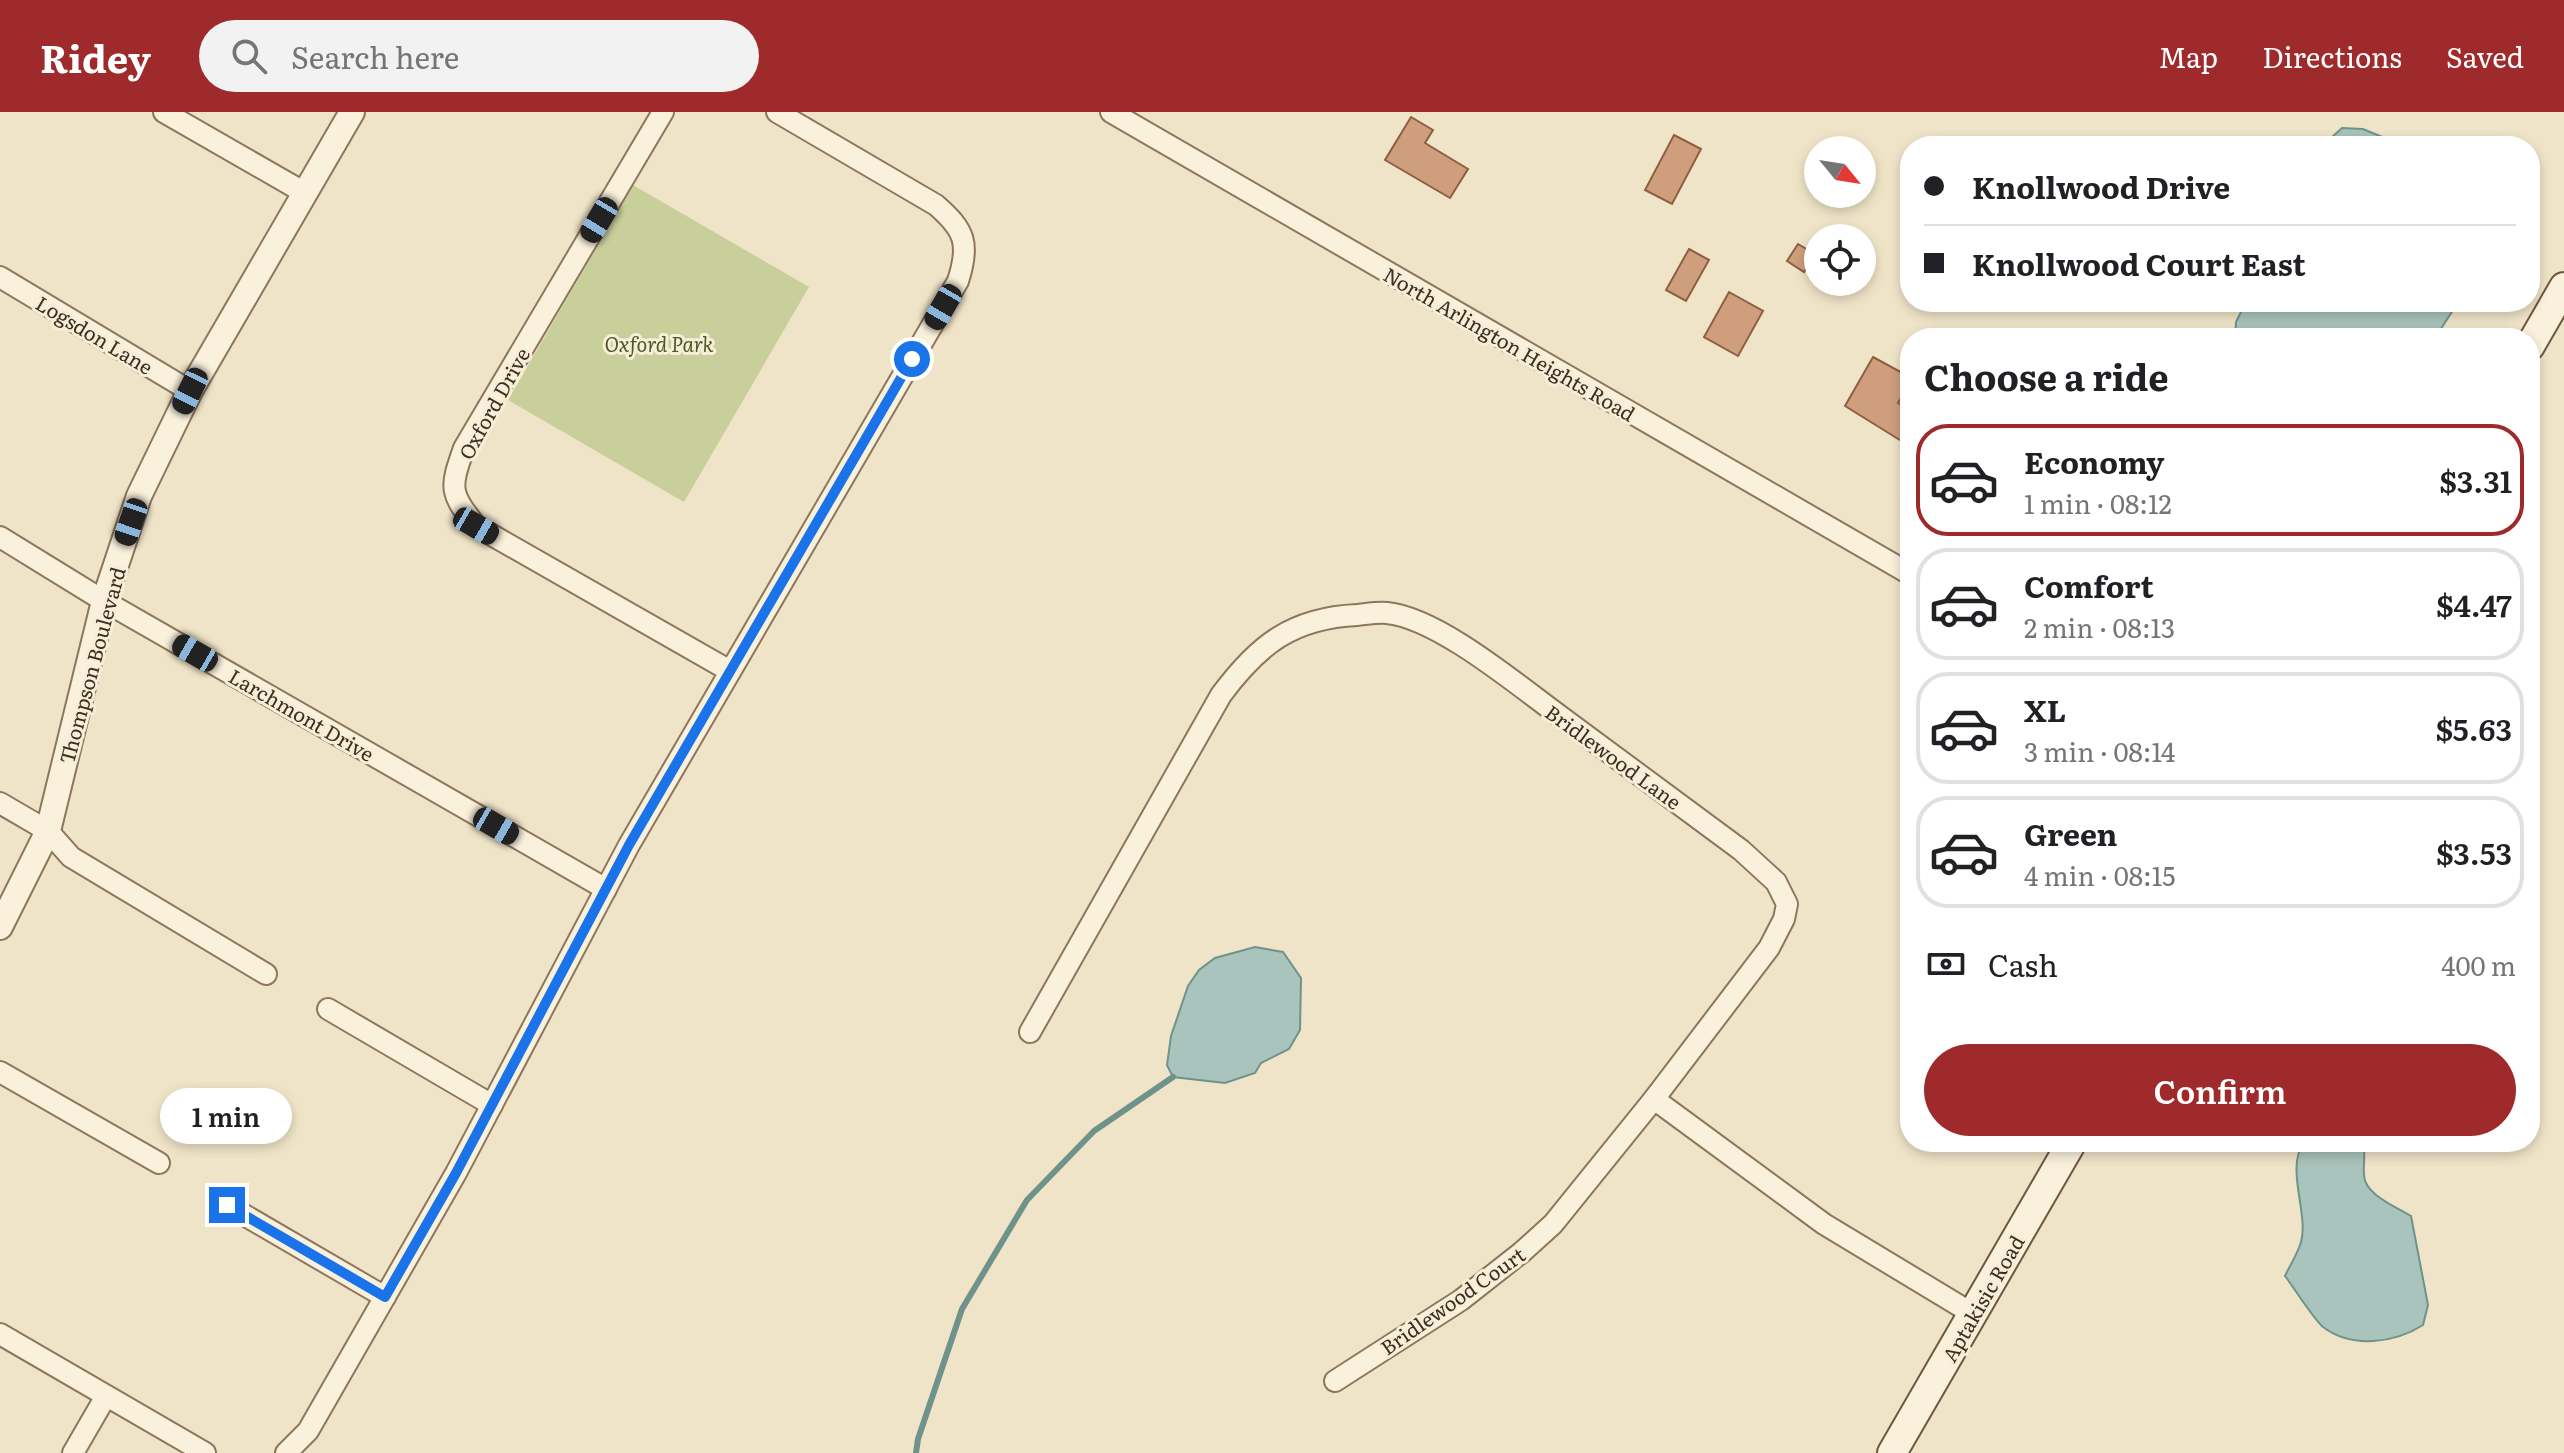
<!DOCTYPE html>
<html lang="en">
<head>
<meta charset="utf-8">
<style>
  body { margin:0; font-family:Literata,serif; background:#f2f2f2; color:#202124; height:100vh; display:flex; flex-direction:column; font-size:30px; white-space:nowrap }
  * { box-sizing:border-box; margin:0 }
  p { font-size:26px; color:#757577 }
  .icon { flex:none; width:44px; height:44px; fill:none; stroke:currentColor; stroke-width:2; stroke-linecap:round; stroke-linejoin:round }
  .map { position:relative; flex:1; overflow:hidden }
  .side { position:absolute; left:1900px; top:216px; width:640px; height:824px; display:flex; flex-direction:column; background:#fff; border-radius:32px; box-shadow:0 4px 12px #0003 }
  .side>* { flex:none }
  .hud { position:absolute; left:1900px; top:24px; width:640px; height:176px; border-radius:32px; box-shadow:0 4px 12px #0003; display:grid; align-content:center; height:176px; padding:0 24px; background:#fff }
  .needle { width:52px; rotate:120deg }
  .fabs { position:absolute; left:1804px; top:24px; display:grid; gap:16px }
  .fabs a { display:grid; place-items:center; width:72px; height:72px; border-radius:50%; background:#fff; box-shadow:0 4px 12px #0003; font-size:40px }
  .end { position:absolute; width:36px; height:36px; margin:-18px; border:10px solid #1a73e8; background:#fff; box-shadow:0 0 0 4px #fff }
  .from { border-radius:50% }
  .bubble { position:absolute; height:56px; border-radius:28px; background:#fff; box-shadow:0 4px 12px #0003; font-size:26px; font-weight:600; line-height:56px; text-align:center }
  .car { position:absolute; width:24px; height:48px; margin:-24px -12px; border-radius:10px; box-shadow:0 0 6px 2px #0007; background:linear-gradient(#222 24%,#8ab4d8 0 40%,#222 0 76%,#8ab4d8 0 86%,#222 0) }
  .hud b { display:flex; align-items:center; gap:28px; height:76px; font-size:30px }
  .hud b+b { border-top:2px solid #e0e0e0 }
  .hud i { width:20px; height:20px; background:#202124 }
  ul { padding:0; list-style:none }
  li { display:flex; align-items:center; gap:24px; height:112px; margin:0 16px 12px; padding:0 8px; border:4px solid #e0e0e0; border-radius:32px }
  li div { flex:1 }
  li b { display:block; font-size:30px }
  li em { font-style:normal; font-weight:600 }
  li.active { border-color:#9e2a2b }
  li>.icon { width:72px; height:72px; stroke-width:1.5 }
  h2 { padding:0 24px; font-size:36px; line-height:96px }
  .pay { display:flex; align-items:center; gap:20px; height:88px; padding:0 24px; font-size:30px }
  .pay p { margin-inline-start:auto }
  .cta { display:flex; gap:16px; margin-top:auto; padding:16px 24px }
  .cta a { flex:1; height:92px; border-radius:48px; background:#9e2a2b; color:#fff; font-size:32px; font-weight:600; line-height:92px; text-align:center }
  header { display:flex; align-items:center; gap:48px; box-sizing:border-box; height:112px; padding:0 40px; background:#9e2a2b; color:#fff }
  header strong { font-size:38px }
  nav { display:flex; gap:44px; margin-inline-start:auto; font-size:28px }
  .search { width:560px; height:72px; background:#f2f2f2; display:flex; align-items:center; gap:20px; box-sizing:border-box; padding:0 28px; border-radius:44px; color:#757577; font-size:30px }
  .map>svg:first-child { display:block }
  .green { fill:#c9cf9b }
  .water { fill:#a9c4bc; stroke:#6f938a; stroke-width:2 }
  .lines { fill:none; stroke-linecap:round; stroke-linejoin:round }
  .stream { stroke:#6f938a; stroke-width:6 }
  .building { fill:#cf9f7d; stroke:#8d5f41; stroke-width:2 }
  .minor-casing { stroke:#8d765c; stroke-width:24 }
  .tertiary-casing { stroke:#8d765c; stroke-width:28 }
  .secondary-casing { stroke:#6f573f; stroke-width:32 }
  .minor { stroke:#faf1dc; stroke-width:20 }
  .tertiary { stroke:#faf1dc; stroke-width:24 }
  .secondary { stroke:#faf1dc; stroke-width:28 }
  .route { stroke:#1a73e8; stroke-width:10 }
  .labels { text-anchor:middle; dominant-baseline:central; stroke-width:6; stroke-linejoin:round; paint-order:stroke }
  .street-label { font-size:20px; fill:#3d2e20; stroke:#f7eed8 }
  .park-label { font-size:20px; font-style:italic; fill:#4d5a26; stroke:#f7eed8 }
</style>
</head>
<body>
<header>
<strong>Ridey</strong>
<div class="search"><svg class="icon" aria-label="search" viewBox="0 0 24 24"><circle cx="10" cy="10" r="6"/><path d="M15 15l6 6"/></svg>Search here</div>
<nav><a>Map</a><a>Directions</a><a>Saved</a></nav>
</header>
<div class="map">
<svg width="2564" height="1341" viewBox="0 0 2564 1341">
  <rect width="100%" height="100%" fill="#f0e4c8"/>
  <!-- green -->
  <polygon class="green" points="633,73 809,175 684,390 508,288"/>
  <!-- water -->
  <g class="water">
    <polygon points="2342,16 2363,17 2404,34 2329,34 2331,26"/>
    <polygon points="2246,190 2457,190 2457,192 2435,226 2238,226 2235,224 2236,210"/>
    <polygon points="1255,835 1283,840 1301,866 1300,918 1289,937 1261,951 1255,961 1225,971 1173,965 1167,953 1171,924 1188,874 1199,858 1215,846"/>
    <path d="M2304,1030H2363C2366,1041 2363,1051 2364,1063C2364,1082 2396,1095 2411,1104L2428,1193L2423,1213C2395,1231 2352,1237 2323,1215C2312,1205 2295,1177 2285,1164C2290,1153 2298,1141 2301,1130C2309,1102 2285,1056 2304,1030Z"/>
  </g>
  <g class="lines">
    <!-- stream -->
    <polyline class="stream" points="916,1341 918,1327 962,1197 1027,1088 1094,1019 1173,965"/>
  </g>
  <!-- building -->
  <g class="building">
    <polygon points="1411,5 1433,18 1425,31 1468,57 1450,86 1385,48"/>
    <polygon points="1674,23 1701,37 1672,92 1645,78"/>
    <polygon points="1798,132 1815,142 1804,160 1787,149"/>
    <polygon points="1689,137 1709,148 1686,189 1666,178"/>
    <polygon points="1729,180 1763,199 1738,244 1704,225"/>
    <polygon points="1873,245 1910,265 1910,270 1898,291 1904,295 1902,298 1910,302 1910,319 1903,330 1845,294"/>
  </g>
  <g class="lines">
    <defs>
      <g id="minor">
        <polyline points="164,0 305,81"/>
        <path d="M663,0L464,336C450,376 449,380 476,414L730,559"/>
        <polyline points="1111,0 1910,462"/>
        <polyline points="0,165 190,279"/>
        <polyline points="0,425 104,489 606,777"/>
        <polyline points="0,691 48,719 71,745 266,862"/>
        <polyline points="328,897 492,993"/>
        <path d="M1030,920L1221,583C1258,533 1292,506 1357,503C1367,502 1378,500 1387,501C1439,506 1521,576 1564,607C1623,651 1682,695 1741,738L1776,770L1787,792L1784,807L1769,836L1654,987L1553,1112L1522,1140L1461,1188L1335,1269"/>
        <polyline points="0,960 159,1051"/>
        <polyline points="1654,987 1824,1112 1973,1202"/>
        <polyline points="227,1093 385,1185"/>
        <polyline points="0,1222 205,1341"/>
        <polyline points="73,1341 106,1284"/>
        <path d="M286,1341L308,1319L456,1061L629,733L958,169C970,132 965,118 936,93L777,0"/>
      </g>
      <polyline id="tertiary" points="0,815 48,719 104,489 139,384 190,279 352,0"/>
      <g id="secondary">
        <polyline points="2530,234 2564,175"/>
        <polyline points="1892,1341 2072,1030"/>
      </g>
    </defs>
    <!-- minor casing -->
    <use href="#minor" class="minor-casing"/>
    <!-- tertiary casing -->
    <use href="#tertiary" class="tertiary-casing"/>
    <!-- secondary casing -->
    <use href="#secondary" class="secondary-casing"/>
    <!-- minor -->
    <use href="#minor" class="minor"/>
    <!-- tertiary -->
    <use href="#tertiary" class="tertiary"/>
    <!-- secondary -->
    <use href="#secondary" class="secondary"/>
  </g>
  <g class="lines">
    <!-- route -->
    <polyline class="route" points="227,1093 385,1185 456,1061 629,733 912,247"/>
  </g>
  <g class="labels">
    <!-- street labels -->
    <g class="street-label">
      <text transform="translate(95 222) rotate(31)">Logsdon Lane</text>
      <text transform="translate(1510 231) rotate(30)">North Arlington Heights Road</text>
      <text transform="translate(493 291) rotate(-61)">Oxford Drive</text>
      <text transform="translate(91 553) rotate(-75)">Thompson Boulevard</text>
      <text transform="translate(302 602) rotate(30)">Larchmont Drive</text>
      <text transform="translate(1614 644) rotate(36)">Bridlewood Lane</text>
      <text transform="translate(1982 1186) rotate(-60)">Aptakisic Road</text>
      <text transform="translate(1452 1188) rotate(-35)">Bridlewood Court</text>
    </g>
    <!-- park labels -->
    <g class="park-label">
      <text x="659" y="231">Oxford Park</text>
    </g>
  </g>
</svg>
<div class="fabs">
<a><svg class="needle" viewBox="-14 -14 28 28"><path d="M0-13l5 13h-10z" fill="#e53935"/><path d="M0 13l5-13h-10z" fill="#757577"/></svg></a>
<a><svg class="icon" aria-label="locate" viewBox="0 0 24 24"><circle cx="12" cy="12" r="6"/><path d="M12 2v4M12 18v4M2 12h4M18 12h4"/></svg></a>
</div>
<i class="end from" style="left:912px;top:247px"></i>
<i class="end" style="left:227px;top:1093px"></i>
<div class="bubble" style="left:160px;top:976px;width:132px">1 min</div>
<i class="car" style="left:599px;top:108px;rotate:211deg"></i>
<i class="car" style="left:943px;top:195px;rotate:210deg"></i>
<i class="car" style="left:190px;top:279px;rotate:206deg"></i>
<i class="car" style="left:131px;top:410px;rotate:199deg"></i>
<i class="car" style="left:476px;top:414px;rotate:120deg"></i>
<i class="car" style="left:195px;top:541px;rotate:300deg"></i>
<i class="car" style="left:496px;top:714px;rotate:120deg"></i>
<div class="hud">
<b><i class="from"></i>Knollwood Drive</b>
<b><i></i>Knollwood Court East</b>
</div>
<section class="side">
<h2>Choose a ride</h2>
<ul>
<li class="active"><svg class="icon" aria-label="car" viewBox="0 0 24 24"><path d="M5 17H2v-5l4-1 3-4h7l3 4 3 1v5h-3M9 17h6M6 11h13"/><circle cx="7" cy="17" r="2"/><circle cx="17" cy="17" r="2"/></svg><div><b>Economy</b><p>1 min · 08:12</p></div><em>$3.31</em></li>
<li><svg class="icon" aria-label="car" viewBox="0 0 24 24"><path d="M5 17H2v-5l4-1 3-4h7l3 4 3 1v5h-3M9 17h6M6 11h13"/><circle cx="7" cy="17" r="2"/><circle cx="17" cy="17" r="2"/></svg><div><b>Comfort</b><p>2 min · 08:13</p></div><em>$4.47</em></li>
<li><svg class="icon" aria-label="car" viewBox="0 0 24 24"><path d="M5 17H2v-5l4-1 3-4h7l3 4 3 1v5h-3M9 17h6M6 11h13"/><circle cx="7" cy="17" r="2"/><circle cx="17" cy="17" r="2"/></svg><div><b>XL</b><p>3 min · 08:14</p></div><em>$5.63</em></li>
<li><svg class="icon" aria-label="car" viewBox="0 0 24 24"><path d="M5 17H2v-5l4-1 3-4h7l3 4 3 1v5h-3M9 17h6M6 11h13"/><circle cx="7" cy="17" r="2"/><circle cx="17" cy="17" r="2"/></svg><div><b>Green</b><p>4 min · 08:15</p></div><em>$3.53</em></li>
</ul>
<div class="pay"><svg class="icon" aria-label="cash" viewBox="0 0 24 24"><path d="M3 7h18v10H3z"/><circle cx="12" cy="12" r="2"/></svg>Cash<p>400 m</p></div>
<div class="cta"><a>Confirm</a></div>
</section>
</div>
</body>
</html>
